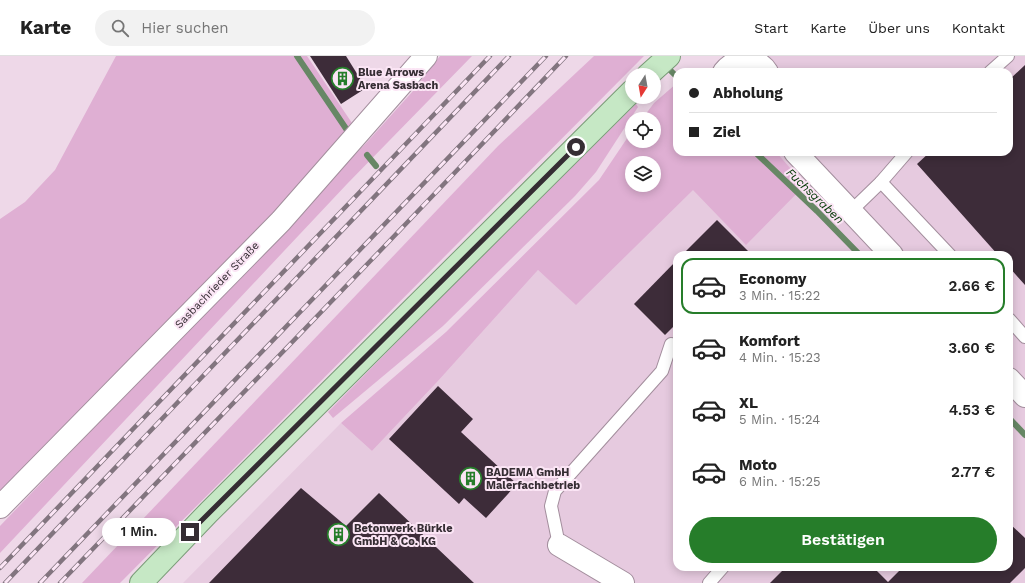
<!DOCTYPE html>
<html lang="de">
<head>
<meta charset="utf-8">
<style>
  body { margin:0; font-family:"Work Sans",sans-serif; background:#f2f2f2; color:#222; height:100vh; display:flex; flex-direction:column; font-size:15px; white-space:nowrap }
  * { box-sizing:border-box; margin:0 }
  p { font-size:13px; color:#767676 }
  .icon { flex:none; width:22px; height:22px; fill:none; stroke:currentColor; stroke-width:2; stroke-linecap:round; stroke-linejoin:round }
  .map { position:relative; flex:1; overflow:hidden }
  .side { position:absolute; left:673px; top:195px; width:340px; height:320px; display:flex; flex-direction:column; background:#fff; border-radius:12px; box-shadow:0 2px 10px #0003 }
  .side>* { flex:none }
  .banner { position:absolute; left:673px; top:12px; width:340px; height:88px; border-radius:12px; box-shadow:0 2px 10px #0003; display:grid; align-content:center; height:88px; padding:0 16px; background:#fff }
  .needle { width:26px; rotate:191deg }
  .controls { position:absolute; left:625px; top:12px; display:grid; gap:8px }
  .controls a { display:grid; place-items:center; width:36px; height:36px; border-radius:50%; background:#fff; box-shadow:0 2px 10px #0003; font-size:20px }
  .end { position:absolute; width:18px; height:18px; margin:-9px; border:5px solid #352d33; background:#fff; box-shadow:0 0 0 2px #fff }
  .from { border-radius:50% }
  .bubble { position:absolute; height:28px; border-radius:14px; background:#fff; box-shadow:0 2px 10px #0003; font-size:13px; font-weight:600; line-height:28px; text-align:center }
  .banner b { display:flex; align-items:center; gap:14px; height:38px; font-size:15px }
  .banner b+b { border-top:1px solid #e0e0e0 }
  .banner i { width:10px; height:10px; background:#222 }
  ul { padding:7px 0 0; list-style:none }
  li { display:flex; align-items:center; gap:12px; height:56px; margin:0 8px 6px; padding:0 8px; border:2px solid transparent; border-radius:12px }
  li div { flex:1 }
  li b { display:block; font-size:15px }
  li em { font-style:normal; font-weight:600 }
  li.current { border-color:#267d2a }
  li>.icon { width:36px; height:36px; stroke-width:1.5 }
  .action { display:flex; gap:8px; margin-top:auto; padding:8px 16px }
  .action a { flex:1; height:46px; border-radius:24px; background:#267d2a; color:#fff; font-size:16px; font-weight:600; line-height:46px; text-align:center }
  header { display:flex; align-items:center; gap:24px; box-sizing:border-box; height:56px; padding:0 20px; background:#fff; border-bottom:1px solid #e0e0e0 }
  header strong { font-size:19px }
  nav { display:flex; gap:22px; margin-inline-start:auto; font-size:14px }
  .search { width:280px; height:36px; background:#f2f2f2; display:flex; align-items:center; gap:10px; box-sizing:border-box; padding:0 14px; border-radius:22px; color:#767676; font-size:15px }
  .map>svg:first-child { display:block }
  .built { fill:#e6cadf; fill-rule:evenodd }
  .green { fill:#dfafd3; fill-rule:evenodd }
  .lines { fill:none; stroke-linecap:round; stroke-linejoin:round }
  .stream { stroke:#678765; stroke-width:6 }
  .building { fill:#3d2c39 }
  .service-casing { stroke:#a38e9d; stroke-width:14 }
  .minor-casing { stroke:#a38e9d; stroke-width:24 }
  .primary-casing { stroke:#7b9c79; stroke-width:24 }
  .service { stroke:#fff; stroke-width:12 }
  .minor { stroke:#fff; stroke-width:22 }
  .primary { stroke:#c6e8c5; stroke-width:22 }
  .rail-casing { stroke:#82757f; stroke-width:4.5 }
  .rail { stroke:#fbe5f5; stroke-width:3; stroke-dasharray:9; stroke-linecap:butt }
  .route { stroke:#352d33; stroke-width:5 }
  .labels { text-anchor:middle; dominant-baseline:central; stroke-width:4; stroke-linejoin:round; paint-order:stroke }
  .poi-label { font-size:11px; font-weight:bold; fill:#352d33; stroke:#fbe5f5; text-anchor:start }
  .street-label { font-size:11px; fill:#352d33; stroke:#fbe5f5 }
  .water-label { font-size:12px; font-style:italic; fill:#003703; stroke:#fbe5f5 }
</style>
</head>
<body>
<header>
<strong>Karte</strong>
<div class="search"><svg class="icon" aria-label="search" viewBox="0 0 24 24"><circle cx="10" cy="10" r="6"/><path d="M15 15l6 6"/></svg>Hier suchen</div>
<nav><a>Start</a><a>Karte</a><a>Über uns</a><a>Kontakt</a></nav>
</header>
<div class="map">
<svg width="1025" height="527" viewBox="0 0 1025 527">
  <rect width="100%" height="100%" fill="#eed8e8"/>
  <!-- built -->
  <path class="built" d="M735,0H1025V527H183L341,367L372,395L438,325L538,214L576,248L693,96H1009V16H719ZM677,199H1009V511H677Z"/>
  <!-- green -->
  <g class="green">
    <polygon points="116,0 307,0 356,73 0,447 0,163 25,146 55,114"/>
    <polygon points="440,0 472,0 347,128 0,497 0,470 368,85 413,35"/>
    <polygon points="594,0 644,0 120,527 82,527 498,90"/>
    <path d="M677,27V96H776L805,129L746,189L693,134L576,249L538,214L438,325L372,395L341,367L446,276L599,124L632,75V85H654V63H642L654,47ZM632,107H654V129H632Z"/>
    <polygon points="636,48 638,51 596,116 575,140 443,270 333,362 328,356 464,218"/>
  </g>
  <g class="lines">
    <!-- stream -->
    <g class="stream">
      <polyline points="297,0 351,80"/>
      <polyline points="665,9 677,21"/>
      <polyline points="755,96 817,155 860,199"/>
      <polyline points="367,99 376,110"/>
      <polyline points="1009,362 1025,379"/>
    </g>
  </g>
  <!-- building -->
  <g class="building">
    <polygon points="310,0 346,0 366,32 341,48"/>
    <polygon points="1025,9 1025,229 1009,211 1009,199 998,199 917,108 930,96 1009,96 1009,24"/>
    <polygon points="717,164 752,199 682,199"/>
    <polygon points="677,204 677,267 665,279 634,248"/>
    <polygon points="438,330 473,363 461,376 517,428 486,462 464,442 459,448 389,383"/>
    <polygon points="301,432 346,470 379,437 474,527 209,527"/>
    <polygon points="1009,467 1025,482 1025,512 1010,527 770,527 786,511 873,511 888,526 903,511 1009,511"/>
  </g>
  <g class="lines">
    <defs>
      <g id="service">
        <polyline points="990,16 1008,0"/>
        <polyline points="881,126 907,96"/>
        <polyline points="851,155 881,126 950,199"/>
        <polyline points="1009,263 1025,281"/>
        <polyline points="559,489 551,450 555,435 662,315 671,288"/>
        <polyline points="709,527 723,511"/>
      </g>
      <g id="minor">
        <path d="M724,16C735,2 757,0 767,16"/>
        <polyline points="795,96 892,199"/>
        <polyline points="1009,323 1025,340"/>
        <polyline points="0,451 281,165 426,0"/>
        <polyline points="559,489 623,527"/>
      </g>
      <g id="primary">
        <polyline points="648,19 669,0"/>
        <polyline points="141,527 209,456 632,35"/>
      </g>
    </defs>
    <!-- service casing -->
    <use href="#service" class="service-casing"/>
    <!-- minor casing -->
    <use href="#minor" class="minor-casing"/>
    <!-- primary casing -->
    <use href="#primary" class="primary-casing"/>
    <!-- service -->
    <use href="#service" class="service"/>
    <!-- minor -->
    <use href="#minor" class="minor"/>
    <!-- primary -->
    <use href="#primary" class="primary"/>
    <defs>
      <g id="rail">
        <polyline points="0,512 490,0"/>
        <polyline points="5,527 509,0"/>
        <polyline points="40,527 546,0"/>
        <polyline points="60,527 378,197 566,0"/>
      </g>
    </defs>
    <!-- rail casing -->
    <use href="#rail" class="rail-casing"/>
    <!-- rail -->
    <use href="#rail" class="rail"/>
  </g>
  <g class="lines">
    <!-- route -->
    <polyline class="route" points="190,476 576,91"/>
  </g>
  <!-- icons -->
  <defs>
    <symbol id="building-ring" viewBox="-11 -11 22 22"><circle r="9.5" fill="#fbe5f5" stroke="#267d2a" stroke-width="1.5"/><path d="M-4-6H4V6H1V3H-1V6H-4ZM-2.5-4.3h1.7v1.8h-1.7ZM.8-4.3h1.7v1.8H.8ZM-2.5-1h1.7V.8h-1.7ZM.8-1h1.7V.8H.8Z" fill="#267d2a"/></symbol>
  </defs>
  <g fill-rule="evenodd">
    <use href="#building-ring" x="330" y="10" width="25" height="25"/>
    <use href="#building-ring" x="458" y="410" width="25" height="25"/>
    <use href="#building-ring" x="326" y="466" width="25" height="25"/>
  </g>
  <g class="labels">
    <!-- poi labels -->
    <g class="poi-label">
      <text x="358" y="16">Blue Arrows<tspan x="358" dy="13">Arena Sasbach</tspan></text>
      <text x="486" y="416">BADEMA GmbH<tspan x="486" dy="13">Malerfachbetrieb</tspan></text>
      <text x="354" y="472">Betonwerk Bürkle<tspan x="354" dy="13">GmbH &amp; Co. KG</tspan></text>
    </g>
    <!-- street labels -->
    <g class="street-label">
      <text transform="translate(217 229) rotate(-46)">Sasbachrieder Straße</text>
    </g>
    <!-- water labels -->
    <g class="water-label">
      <text transform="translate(815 140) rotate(44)">Fuchsgraben</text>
    </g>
  </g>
</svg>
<div class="controls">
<a><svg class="needle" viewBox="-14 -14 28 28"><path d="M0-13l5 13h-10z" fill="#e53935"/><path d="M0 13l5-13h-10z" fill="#767676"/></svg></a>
<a><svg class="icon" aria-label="locate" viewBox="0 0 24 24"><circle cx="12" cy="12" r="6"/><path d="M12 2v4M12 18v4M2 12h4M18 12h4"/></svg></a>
<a><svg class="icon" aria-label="layers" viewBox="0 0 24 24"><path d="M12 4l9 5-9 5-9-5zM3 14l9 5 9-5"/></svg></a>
</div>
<i class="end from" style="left:576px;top:91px"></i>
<i class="end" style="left:190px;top:476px"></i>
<div class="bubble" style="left:102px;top:462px;width:74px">1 Min.</div>
<div class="banner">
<b><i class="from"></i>Abholung</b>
<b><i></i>Ziel</b>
</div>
<section class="side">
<ul>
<li class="current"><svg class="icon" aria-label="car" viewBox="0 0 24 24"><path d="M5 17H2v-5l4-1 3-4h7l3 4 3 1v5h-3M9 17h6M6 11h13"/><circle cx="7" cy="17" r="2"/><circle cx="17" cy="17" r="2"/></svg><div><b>Economy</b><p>3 Min. · 15:22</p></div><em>2.66 €</em></li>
<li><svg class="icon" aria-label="car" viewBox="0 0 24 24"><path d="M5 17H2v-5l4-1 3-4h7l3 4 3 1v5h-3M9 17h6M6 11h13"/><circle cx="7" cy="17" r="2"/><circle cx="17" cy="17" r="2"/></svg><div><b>Komfort</b><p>4 Min. · 15:23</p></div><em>3.60 €</em></li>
<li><svg class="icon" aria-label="car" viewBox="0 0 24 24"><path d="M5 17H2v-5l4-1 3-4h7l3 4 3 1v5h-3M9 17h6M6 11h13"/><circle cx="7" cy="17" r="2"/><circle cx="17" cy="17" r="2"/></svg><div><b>XL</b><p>5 Min. · 15:24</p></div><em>4.53 €</em></li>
<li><svg class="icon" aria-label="car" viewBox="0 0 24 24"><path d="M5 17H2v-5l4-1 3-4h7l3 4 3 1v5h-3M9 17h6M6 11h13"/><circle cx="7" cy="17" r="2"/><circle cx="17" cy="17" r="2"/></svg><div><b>Moto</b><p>6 Min. · 15:25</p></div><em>2.77 €</em></li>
</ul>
<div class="action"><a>Bestätigen</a></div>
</section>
</div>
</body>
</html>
